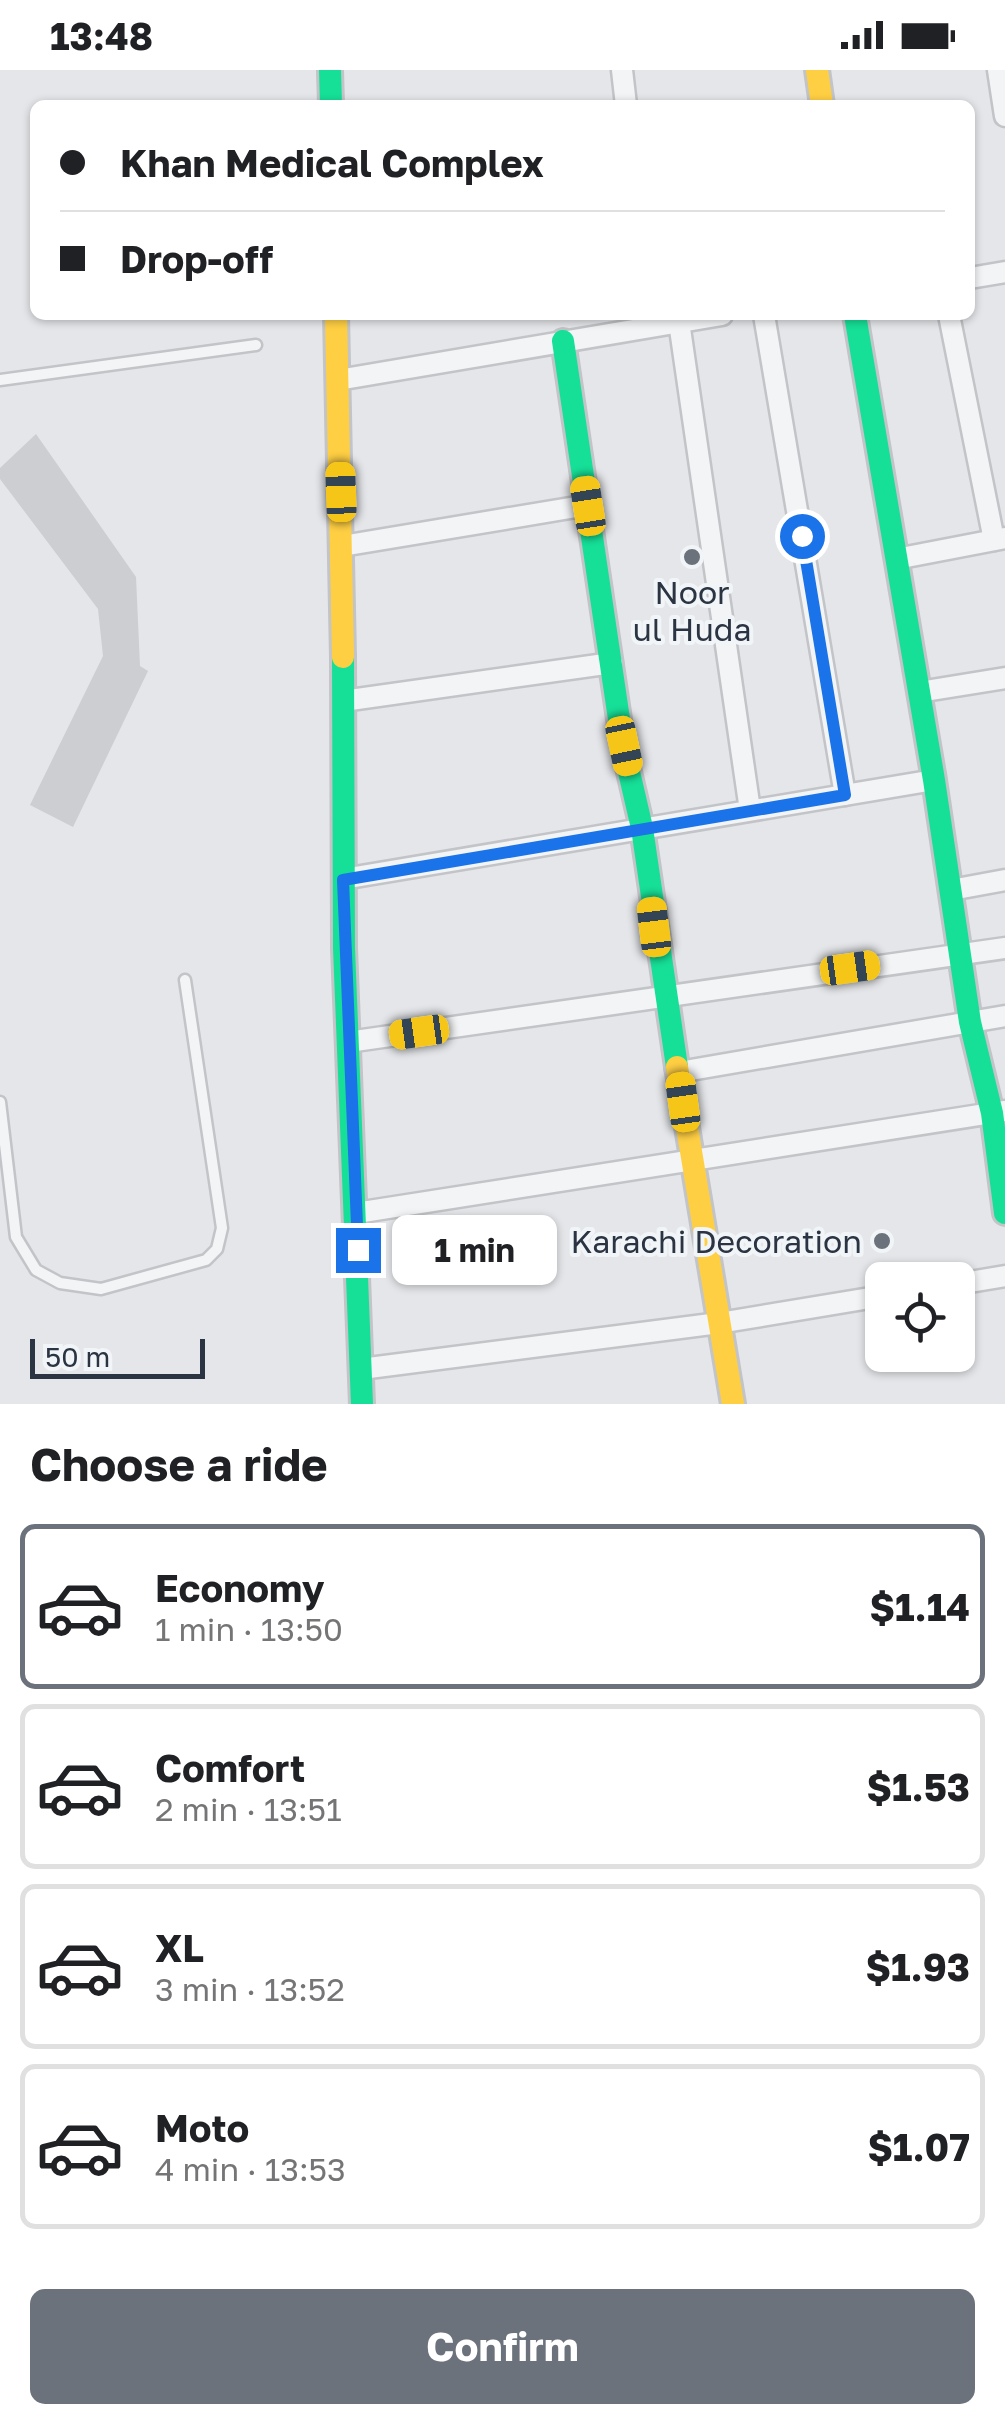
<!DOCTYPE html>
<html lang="en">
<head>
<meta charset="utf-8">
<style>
  body { margin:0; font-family:"Golos Text",sans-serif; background:#f2f2f2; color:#202124; height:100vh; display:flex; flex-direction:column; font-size:38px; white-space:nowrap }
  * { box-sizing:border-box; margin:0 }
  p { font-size:32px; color:#757577 }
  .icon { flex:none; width:55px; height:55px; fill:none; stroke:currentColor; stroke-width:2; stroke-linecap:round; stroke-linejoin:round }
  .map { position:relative; height:1334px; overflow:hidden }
  .side { display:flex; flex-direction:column; background:#fff; flex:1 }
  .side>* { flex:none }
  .top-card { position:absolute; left:30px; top:30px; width:945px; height:220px; border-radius:15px; box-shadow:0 2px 8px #0004; display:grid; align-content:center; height:220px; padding:0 30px; background:#fff }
  .fabs { position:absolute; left:865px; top:1192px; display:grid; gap:20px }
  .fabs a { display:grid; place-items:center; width:110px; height:110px; border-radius:15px; background:#fff; box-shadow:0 2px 8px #0004; font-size:50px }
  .scale { position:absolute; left:30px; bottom:25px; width:175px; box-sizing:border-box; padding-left:10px; border:5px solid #2b3442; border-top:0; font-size:28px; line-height:35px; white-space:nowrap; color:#2b3442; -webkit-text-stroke:8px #f2f5f8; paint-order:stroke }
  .end { position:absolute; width:45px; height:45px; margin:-22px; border:12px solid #1a73e8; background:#fff; box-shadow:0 0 0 5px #fff }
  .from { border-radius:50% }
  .bubble { position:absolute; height:70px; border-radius:15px; background:#fff; box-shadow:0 2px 8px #0004; font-size:32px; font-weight:700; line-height:70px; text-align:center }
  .car { position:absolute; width:30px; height:60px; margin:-30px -15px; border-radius:12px; box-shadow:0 0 8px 2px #0007; background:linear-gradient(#f5c518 24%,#345 0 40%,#f5c518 0 76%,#345 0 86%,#f5c518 0) }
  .top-card b { display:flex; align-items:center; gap:35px; height:95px; font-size:38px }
  .top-card b+b { border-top:2px solid #e0e0e0 }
  .top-card i { width:25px; height:25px; background:#202124 }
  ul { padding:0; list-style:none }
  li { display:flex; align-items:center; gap:30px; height:165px; margin:0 20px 15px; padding:0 10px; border:5px solid #e0e0e0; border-radius:15px }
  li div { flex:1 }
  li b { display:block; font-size:38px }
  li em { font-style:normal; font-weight:700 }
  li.active { border-color:#6c727c }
  li>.icon { width:90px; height:90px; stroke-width:1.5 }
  h2 { padding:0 30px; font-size:45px; line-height:120px }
  .cta { display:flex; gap:20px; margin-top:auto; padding:20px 30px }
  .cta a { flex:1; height:115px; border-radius:15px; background:#6c727c; color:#fff; font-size:40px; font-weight:700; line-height:115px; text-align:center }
  .status { display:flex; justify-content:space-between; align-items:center; height:70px; padding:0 50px; background:#fff; direction:ltr }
  .status svg { height:28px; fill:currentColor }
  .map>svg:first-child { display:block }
  .building { fill:#ccced1 }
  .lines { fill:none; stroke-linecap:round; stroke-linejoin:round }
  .lane-casing { stroke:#c2c4c7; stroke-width:15 }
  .street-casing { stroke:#c2c4c7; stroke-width:25 }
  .fast-casing { stroke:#c2c4c7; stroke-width:28 }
  .slow-casing { stroke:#c2c4c7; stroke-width:28 }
  .lane { stroke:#f3f4f6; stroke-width:10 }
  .street { stroke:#f3f4f6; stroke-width:20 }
  .fast { stroke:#16e098; stroke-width:22 }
  .slow { stroke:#ffcf43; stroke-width:22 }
  .route { stroke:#1a73e8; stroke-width:12 }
  .poi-dot { fill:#6c727c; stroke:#f2f5f8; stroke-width:4 }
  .labels { text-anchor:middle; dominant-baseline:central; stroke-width:8; stroke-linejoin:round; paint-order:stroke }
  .poi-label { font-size:32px; fill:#2b3442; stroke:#f2f5f8 }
</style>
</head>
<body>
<div class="status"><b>13:48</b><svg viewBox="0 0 49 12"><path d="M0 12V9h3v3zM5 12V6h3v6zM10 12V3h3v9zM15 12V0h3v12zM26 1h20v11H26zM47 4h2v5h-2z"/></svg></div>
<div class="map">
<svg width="1005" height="1334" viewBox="0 0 1005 1334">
  <rect width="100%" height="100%" fill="#e4e6e9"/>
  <!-- building -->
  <polygon class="building" points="36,364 136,507 140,596 148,601 73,757 30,735 103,586 98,539 0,409 0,398"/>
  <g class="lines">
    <defs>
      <g id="lane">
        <polyline points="0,310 256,275"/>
        <polyline points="0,1032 16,1167 36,1200 60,1213 101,1219 206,1190 217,1179 222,1158 185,910"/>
      </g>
      <g id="street">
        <polyline points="622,0 626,35"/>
        <polyline points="998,0 1005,46"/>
        <polyline points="970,208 1005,202"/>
        <polyline points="764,245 845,725"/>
        <polyline points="949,245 994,470"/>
        <polyline points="679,252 750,740"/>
        <polyline points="338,310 722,245"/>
        <polyline points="342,476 588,435"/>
        <polyline points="896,489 1005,468"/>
        <polyline points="919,622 1005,608"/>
        <polyline points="343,631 612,593"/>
        <polyline points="343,809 934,710"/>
        <polyline points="951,820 1005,810"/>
        <polyline points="348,972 1005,878"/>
        <polyline points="679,1002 1005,946"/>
        <polyline points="356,1143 1005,1041"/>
        <polyline points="958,1214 1005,1206"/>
        <polyline points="361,1299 719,1253 882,1226"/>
      </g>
      <g id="fast">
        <polyline points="330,0 331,35"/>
        <polyline points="855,245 934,710 970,952 992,1043 1005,1143"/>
        <polyline points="563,271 623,676 642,758 677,997"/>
        <polyline points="343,587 344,878 362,1334"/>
      </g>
      <g id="slow">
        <polyline points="817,0 822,35"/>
        <polyline points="336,245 343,587"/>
        <polyline points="677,997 733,1334"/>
      </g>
    </defs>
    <!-- lane casing -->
    <use href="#lane" class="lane-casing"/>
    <!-- street casing -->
    <use href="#street" class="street-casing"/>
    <!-- fast casing -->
    <use href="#fast" class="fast-casing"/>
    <!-- slow casing -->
    <use href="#slow" class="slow-casing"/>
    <!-- lane -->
    <use href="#lane" class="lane"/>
    <!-- street -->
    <use href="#street" class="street"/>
    <!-- fast -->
    <use href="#fast" class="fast"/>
    <!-- slow -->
    <use href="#slow" class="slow"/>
  </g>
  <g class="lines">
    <!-- route -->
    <polyline class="route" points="358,1180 343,810 845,725 802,466"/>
  </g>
  <!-- markers -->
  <g class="poi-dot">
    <circle cx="692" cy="487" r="10"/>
    <circle cx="882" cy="1171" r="10"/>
  </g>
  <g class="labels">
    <!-- poi labels -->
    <g class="poi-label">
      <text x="692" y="522">Noor<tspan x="692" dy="37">ul Huda</tspan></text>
      <text x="862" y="1171" text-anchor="end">Karachi Decoration</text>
    </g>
  </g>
</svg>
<div class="fabs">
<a><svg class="icon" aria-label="locate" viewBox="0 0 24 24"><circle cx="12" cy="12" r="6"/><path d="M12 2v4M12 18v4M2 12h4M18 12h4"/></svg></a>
</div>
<div class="scale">50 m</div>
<i class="end from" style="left:802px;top:466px"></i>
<i class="end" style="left:358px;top:1180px"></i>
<div class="bubble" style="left:392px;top:1145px;width:165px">1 min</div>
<i class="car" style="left:341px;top:422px;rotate:358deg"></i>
<i class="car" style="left:588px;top:436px;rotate:351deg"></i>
<i class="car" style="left:624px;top:676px;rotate:168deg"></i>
<i class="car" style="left:654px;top:857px;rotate:353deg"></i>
<i class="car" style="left:850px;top:898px;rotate:82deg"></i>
<i class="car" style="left:419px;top:962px;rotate:262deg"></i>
<i class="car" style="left:683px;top:1032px;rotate:352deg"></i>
<div class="top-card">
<b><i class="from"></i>Khan Medical Complex</b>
<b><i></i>Drop-off</b>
</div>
</div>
<section class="side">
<h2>Choose a ride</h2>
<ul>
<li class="active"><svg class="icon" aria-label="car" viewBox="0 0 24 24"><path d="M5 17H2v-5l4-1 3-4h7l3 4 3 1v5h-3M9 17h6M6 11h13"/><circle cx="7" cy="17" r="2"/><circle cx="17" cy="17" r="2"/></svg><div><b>Economy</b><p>1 min · 13:50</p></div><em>$1.14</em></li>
<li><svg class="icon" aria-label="car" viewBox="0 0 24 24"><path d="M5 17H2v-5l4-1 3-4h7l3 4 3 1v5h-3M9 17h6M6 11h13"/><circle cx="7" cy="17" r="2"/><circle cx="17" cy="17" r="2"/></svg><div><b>Comfort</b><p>2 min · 13:51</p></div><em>$1.53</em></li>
<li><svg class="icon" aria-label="car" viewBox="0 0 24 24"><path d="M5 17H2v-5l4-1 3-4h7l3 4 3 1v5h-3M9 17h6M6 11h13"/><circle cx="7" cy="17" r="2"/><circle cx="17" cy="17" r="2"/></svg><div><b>XL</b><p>3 min · 13:52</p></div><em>$1.93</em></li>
<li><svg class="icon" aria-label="car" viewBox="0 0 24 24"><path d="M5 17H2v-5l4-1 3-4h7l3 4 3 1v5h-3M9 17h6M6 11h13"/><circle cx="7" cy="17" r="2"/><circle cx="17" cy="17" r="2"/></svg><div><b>Moto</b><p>4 min · 13:53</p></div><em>$1.07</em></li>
</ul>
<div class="cta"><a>Confirm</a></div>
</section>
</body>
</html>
